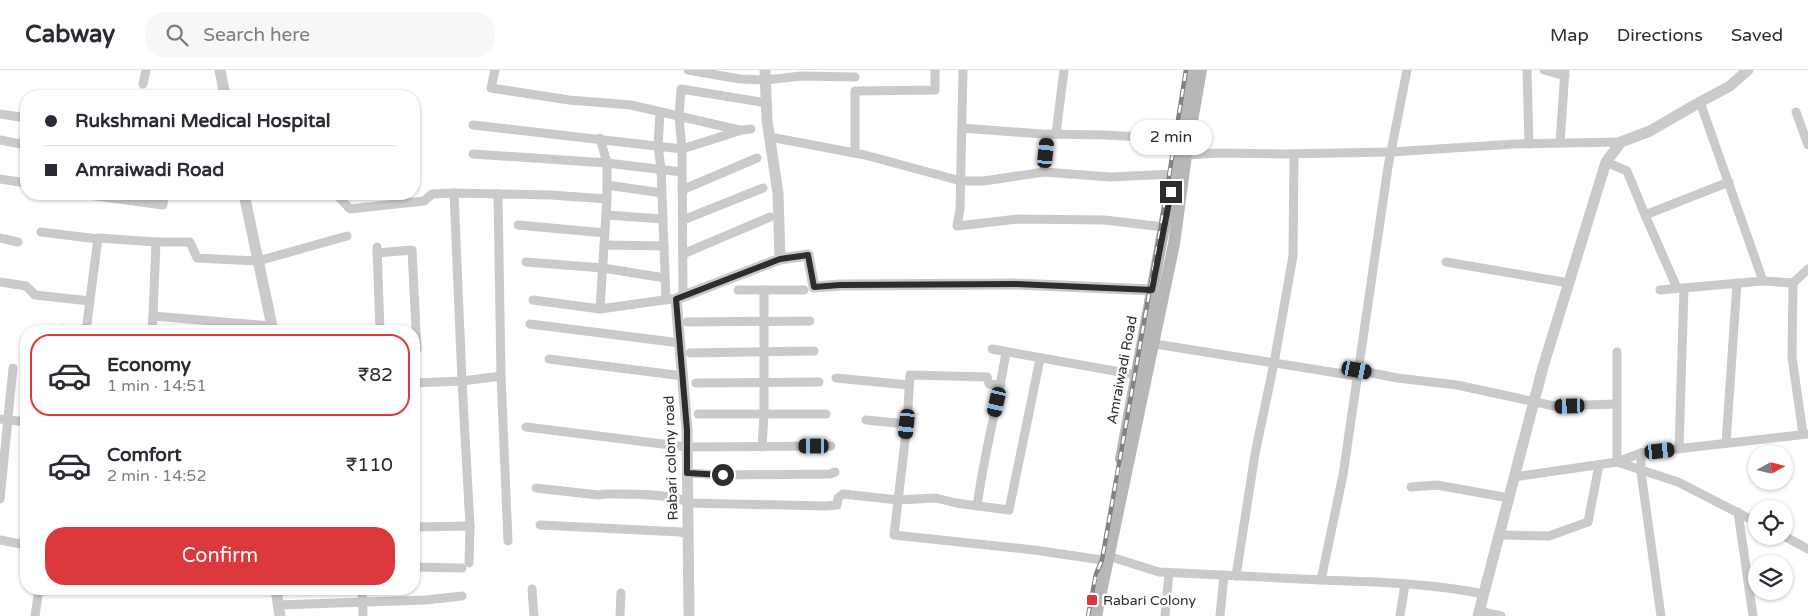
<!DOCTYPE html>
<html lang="en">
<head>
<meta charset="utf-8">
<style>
  body { margin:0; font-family:"Varela Round",sans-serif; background:#f7f7f7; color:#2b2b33; height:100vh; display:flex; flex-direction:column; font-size:19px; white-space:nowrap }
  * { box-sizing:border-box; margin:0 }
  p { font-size:16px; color:#7c7c81 }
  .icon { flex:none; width:28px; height:28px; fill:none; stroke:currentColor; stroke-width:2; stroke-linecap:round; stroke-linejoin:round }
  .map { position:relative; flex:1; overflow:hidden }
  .panel { position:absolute; left:20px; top:255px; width:400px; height:270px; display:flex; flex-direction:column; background:#fff; border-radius:20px; box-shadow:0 1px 4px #0004 }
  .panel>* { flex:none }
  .hud { position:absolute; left:20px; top:20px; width:400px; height:110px; border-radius:20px; box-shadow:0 1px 4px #0004; display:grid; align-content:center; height:110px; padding:0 25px; background:#fff }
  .needle { width:32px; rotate:82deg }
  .buttons { position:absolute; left:1748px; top:375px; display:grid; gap:10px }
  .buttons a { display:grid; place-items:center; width:45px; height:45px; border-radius:50%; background:#fff; box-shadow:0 1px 4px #0004; font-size:25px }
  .end { position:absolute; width:22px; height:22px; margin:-11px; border:6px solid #2d2d2d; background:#fff; box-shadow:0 0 0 2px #fff }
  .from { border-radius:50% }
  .bubble { position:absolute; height:35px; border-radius:18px; background:#fff; box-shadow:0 1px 4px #0004; font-size:16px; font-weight:600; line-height:35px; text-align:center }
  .car { position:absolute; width:15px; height:30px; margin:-15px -8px; border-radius:6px; box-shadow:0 0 4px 1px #0007; background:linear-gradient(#222 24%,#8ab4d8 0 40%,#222 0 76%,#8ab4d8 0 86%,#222 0) }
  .hud b { display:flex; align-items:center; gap:18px; height:48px; font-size:19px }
  .hud b+b { border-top:1px solid #e1e1e2 }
  .hud i { width:12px; height:12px; background:#2b2b33 }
  ul { padding:9px 0 0; list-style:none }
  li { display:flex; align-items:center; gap:15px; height:82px; margin:0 10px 8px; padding:0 15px; border:2px solid transparent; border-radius:20px }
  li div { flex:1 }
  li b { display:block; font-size:19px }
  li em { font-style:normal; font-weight:600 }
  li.current { border-color:#db393e }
  li>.icon { width:45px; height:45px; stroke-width:1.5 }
  .primary-button { display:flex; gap:10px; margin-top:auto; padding:10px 25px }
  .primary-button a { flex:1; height:58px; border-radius:20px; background:#db393e; color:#fff; font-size:20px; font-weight:600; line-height:58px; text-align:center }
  header { display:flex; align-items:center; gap:30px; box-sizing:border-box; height:70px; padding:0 25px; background:#fff; border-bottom:1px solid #e1e1e2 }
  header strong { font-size:24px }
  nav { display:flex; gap:28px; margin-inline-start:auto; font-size:18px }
  .search { width:350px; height:45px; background:#f7f7f7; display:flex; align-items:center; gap:12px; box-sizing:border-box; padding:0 18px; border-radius:20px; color:#7c7c81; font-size:19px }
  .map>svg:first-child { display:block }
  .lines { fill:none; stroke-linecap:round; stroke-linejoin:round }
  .minor { stroke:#cacaca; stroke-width:9 }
  .tertiary { stroke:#cacaca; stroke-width:11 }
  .secondary { stroke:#b7b7b7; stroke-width:12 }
  .rail-casing { stroke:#828282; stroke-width:4.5 }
  .rail { stroke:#fff; stroke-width:2.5; stroke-dasharray:8; stroke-linecap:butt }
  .route { stroke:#2d2d2d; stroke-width:6 }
  .poi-dot { fill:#db393e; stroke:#fff; stroke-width:2 }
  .labels { text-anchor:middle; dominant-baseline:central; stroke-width:5; stroke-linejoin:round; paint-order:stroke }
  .street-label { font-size:14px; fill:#2d2d2d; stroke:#fff }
  .poi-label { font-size:14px; fill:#2d2d2d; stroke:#fff; text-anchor:start }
</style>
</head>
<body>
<header>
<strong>Cabway</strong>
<div class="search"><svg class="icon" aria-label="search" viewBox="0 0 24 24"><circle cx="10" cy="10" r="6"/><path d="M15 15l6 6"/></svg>Search here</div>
<nav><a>Map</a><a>Directions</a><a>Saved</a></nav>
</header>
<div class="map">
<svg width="1808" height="546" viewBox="0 0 1808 546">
  <rect width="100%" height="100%" fill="#fff"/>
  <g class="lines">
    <!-- minor -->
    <g class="minor">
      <polyline points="495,0 491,18 569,30 631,35 739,60"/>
      <polyline points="688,0 740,9 766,10 801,6 855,7"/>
      <polyline points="963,0 960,139 957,156 1018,149 1104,150 1164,157"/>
      <polyline points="1527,0 1529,74"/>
      <polyline points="1544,0 1565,6"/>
      <polyline points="143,14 146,0"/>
      <polyline points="1700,32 1763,211 1793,213 1792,287 1803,364"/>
      <polyline points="660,42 658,76 661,99 666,230"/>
      <polyline points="1796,42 1808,75"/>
      <polyline points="0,44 26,48"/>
      <polyline points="473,55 682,79 742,60 751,59"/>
      <polyline points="962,58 1042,64 1105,65 1180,69"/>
      <polyline points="1056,64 1064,0"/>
      <polyline points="770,67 865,85 961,111 984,111 1044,102 1048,64"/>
      <polyline points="0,70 26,75"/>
      <polyline points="1560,73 1565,0"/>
      <polyline points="855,83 855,21 935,20 935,0"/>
      <polyline points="473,84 607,93 600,68"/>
      <polyline points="1186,85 1220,83 1283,84 1391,82 1515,74 1621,72"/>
      <polyline points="1606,92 1627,101 1645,145 1729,112"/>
      <polyline points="1044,102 1110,107 1174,104"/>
      <polyline points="0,109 26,113"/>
      <polyline points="607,115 662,123"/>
      <polyline points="682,120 757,88"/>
      <polyline points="81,124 163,135 164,124"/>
      <polyline points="336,124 350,139 424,131 432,124 454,123"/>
      <polyline points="607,129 607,93 682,102"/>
      <polyline points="606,145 663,149"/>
      <polyline points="1645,145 1677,218"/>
      <polyline points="683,150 763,118"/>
      <polyline points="518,155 605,163"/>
      <polyline points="41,162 98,169"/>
      <polyline points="0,168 18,172"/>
      <polyline points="604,175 664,176"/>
      <polyline points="377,177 380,261"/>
      <polyline points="377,183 412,180 417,279 414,280"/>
      <polyline points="683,184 770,147"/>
      <polyline points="526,192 603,198 665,208"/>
      <polyline points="1446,192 1569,213"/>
      <polyline points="0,212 26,216 35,225 90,231"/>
      <polyline points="1793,213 1808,199"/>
      <polyline points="738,220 804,220"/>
      <polyline points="1660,220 1763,211"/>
      <polyline points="683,226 682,79 679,47 681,19 767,33"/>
      <polyline points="533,230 600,239 671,229"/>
      <polyline points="687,252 810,251"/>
      <polyline points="530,254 680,273"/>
      <polyline points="272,256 153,246 156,172 190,172 197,188 258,191 347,166"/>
      <polyline points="63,259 70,261"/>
      <polyline points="86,261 98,168 156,172"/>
      <polyline points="152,261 153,246"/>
      <polyline points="1149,273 1356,306"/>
      <polyline points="992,279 1137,305"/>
      <polyline points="1617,282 1617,392 1678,412 1756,452"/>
      <polyline points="690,283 814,281"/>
      <polyline points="549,289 683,306"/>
      <polyline points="1357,300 1397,308 1457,315 1554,336 1616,334"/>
      <polyline points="501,306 508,471"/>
      <polyline points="836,308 909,315"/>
      <polyline points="414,313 462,311 454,123 551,125 607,129 600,239"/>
      <polyline points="696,313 819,312"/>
      <polyline points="1001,315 989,314 987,307 910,305 907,354 894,465 1034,480 1102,490"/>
      <polyline points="698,344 826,344"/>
      <polyline points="0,349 26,352"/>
      <polyline points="866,350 907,354"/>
      <polyline points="526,357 687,377 831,376"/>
      <polyline points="1726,373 1737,213"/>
      <polyline points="762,377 764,344 764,220"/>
      <polyline points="1679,379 1684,218"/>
      <polyline points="1641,383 1641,402 1661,546"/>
      <polyline points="687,403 723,405 830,404 835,402"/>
      <polyline points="1514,407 1617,392 1641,383 1808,364"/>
      <polyline points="1411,417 1437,415 1509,428"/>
      <path d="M536,418L598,425L605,424C625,424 672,423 689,433L825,436L837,435L838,428L843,424L898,430L936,428L956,433L1009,440L1040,289"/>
      <polyline points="0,429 13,298"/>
      <path d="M977,436C984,384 998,333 1006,282"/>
      <polyline points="1738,442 1753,546"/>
      <polyline points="540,455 681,462 688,465"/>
      <polyline points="414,457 470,456"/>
      <polyline points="1499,465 1549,466 1588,452 1599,395"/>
      <polyline points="1784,466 1808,479"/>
      <polyline points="0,470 26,475"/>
      <polyline points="1108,486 1159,502 1321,510 1343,405 1388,97 1407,0"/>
      <polyline points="469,493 470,456 462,311 501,306 498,124"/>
      <polyline points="414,497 462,498"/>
      <polyline points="1236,506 1255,384 1274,293 1293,186 1294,84"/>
      <path d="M1321,510C1375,512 1430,513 1484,524"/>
      <polyline points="362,519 363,546"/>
      <polyline points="532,519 534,546"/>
      <polyline points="278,535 426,530 462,526"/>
      <polyline points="1479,541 1501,546"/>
      <polyline points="35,546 39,519"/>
      <polyline points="620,546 621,523"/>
      <polyline points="1165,546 1169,503"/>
      <polyline points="1220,546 1224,505"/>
      <polyline points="1400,546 1405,514"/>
    </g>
    <!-- tertiary -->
    <g class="tertiary">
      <polyline points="220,0 225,26"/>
      <polyline points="765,0 767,50 778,123 780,189"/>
      <polyline points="244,124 273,261"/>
      <polyline points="276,519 280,546"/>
      <polyline points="689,546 687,360 676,229 780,189 808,185 814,217 840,215 1016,214 1152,220"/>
      <polyline points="1478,546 1543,297 1606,92 1621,72 1650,61 1700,32 1730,16 1748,0"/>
    </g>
    <!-- secondary -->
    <g class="secondary">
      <polyline points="1121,389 1193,0"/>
      <polyline points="1096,546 1174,174 1186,85 1201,0"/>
    </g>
    <defs>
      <polyline id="rail" points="1088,546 1096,504 1102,490 1161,156 1186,0"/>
    </defs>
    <!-- rail casing -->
    <use href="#rail" class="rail-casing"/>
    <!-- rail -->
    <use href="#rail" class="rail"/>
  </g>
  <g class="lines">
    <!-- route -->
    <polyline class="route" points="723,405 687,403 687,360 676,229 780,189 808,185 814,217 840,215 1016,214 1152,220 1171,122"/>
  </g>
  <!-- markers -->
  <rect class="poi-dot" x="1086" y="524" width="12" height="12" rx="2.5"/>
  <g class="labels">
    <!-- street labels -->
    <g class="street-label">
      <text transform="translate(1122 300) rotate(-79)">Amraiwadi Road</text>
      <text transform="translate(671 388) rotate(-92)">Rabari colony road</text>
    </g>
    <!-- poi labels -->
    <g class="poi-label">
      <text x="1103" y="530">Rabari Colony</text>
    </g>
  </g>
</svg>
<div class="buttons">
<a><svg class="needle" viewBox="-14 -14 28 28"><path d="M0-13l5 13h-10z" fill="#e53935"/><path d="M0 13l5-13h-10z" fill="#7c7c81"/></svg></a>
<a><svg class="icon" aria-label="locate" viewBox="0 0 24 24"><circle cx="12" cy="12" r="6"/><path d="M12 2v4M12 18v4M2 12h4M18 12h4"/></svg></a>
<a><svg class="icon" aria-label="layers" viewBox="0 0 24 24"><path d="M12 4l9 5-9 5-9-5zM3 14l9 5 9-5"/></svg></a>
</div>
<i class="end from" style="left:723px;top:405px"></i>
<i class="end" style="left:1171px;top:122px"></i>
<div class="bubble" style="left:1130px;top:50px;width:82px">2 min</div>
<i class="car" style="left:1046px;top:83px;rotate:6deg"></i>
<i class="car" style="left:1357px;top:300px;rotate:101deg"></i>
<i class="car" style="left:997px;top:332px;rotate:193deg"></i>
<i class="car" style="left:1570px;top:336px;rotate:268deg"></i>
<i class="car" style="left:907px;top:354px;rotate:186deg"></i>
<i class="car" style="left:814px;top:376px;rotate:270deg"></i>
<i class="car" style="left:1660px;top:381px;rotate:84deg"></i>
<div class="hud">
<b><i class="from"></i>Rukshmani Medical Hospital</b>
<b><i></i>Amraiwadi Road</b>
</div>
<section class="panel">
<ul>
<li class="current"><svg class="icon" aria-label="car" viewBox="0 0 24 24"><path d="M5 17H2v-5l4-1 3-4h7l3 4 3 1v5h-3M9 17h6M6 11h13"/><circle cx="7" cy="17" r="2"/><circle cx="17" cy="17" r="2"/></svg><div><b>Economy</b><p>1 min · 14:51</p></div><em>₹82</em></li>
<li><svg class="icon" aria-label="car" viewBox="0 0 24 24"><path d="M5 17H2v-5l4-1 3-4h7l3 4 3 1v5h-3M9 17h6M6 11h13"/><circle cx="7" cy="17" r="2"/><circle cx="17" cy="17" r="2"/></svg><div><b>Comfort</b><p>2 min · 14:52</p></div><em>₹110</em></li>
</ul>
<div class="primary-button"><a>Confirm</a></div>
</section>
</div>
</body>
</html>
